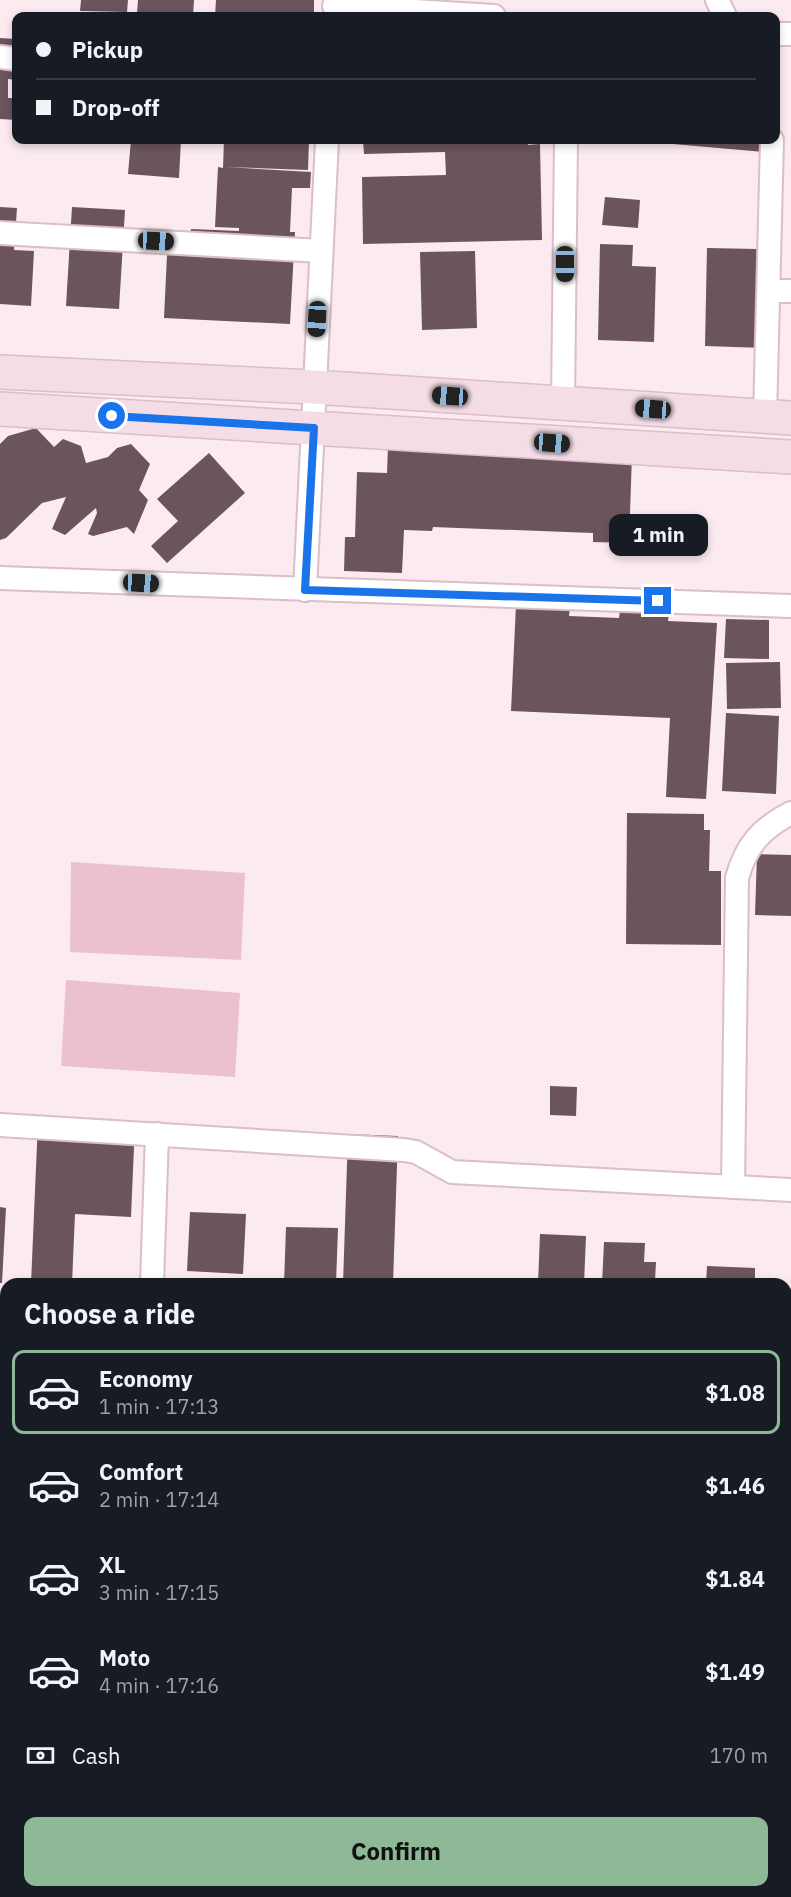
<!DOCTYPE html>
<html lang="en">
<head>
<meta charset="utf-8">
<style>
  body { margin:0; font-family:"IBM Plex Sans",sans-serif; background:#20242c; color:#f1f3f6; height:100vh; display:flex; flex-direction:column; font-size:22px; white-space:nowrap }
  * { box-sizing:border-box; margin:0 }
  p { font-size:20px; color:#9ea1a6 }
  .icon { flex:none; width:33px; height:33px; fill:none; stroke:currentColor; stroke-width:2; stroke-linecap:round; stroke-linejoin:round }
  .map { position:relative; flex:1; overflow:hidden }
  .drawer { position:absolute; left:0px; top:1278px; width:792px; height:620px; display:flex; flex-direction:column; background:#171b24; border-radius:18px 18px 0 0; box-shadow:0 3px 9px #0003 }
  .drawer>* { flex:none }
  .hud { position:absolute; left:12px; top:12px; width:768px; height:132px; border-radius:12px; box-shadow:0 3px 9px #0003; display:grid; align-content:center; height:132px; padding:0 24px; background:#171b24 }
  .end { position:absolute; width:27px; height:27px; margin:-14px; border:8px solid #1a73e8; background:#fff; box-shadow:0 0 0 3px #fff }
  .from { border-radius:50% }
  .bubble { position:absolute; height:42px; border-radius:12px; background:#171b24; box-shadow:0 3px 9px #0003; font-size:20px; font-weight:800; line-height:42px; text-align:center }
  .car { position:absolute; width:18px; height:36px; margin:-18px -9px; border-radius:8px; box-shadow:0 0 4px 2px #0007; background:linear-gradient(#222 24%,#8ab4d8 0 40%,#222 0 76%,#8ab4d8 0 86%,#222 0) }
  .hud b { display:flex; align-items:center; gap:21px; height:57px; font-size:22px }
  .hud b+b { border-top:2px solid #363941 }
  .hud i { width:15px; height:15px; background:#f1f3f6 }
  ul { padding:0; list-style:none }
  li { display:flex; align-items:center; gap:18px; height:84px; margin:0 12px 9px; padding:0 12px; border:3px solid transparent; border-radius:12px }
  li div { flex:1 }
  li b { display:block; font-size:22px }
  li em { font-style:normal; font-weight:800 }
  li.selected { border-color:#8db996 }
  li>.icon { width:54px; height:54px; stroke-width:1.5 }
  h2 { padding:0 24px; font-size:27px; line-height:72px }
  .pay { display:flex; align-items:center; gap:15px; height:66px; padding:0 24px; font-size:22px }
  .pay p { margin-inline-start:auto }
  .primary-button { display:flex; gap:12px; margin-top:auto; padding:12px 24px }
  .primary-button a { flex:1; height:69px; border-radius:12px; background:#8db996; color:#111; font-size:24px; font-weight:800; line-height:69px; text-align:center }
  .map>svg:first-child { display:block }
  .green { fill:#ebc1d0 }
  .building { fill:#6c545d }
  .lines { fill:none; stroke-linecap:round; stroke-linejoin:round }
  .street-casing { stroke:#dbbec8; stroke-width:26 }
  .secondary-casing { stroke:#dbbec8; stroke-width:36 }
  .primary-casing { stroke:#9e6a7e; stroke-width:36 }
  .street { stroke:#fff; stroke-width:22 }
  .secondary { stroke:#f4dde6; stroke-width:33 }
  .primary { stroke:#e8bccd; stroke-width:33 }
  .route { stroke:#1a73e8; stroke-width:8 }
</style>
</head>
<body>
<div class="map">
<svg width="791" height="1897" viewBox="0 0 791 1897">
  <rect width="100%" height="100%" fill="#fbeaf0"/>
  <!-- green -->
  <g class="green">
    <polygon points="71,862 245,873 241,960 70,952"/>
    <polygon points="66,980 240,993 235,1077 61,1066"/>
  </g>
  <!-- building -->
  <g class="building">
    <polygon points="81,0 128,0 127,12 80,11"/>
    <polygon points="138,0 194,0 193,16 137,13"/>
    <polygon points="216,0 314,0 314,16 215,16"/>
    <polygon points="0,38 16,39 16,80 8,79 8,98 16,98 16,120 0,119"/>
    <polygon points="131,140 181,140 179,178 128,174"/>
    <polygon points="224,140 309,140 308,170 226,167 311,172 310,188 292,188 290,232 295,232 290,324 164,318 168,234 190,235 191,229 239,231 239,228 215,227 218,167 223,168"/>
    <polygon points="363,140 527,140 528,145 540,144 542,240 363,244 362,177 446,175 445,152 364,154"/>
    <polygon points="627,140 766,140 765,152"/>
    <polygon points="605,197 640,200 638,228 602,225"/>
    <polygon points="0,207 17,208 14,250 34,251 31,306 0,304"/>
    <polygon points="72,207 125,210 119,309 66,306"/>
    <polygon points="600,244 633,245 632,266 656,267 654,342 598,340"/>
    <polygon points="707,248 757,249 756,269 766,270 764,348 705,346"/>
    <polygon points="475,251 477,328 422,330 420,252"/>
    <polygon points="36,428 54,447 63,439 81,446 86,463 108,457 117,448 131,444 150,464 139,490 148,500 134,534 127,527 93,536 88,534 97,513 96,508 65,535 52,529 66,497 42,503 6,538 0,540 0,444 8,436"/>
    <polygon points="388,446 632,454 629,543 593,542 593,533 433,527 432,531 404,530 402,573 344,571 345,537 355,537 357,472 387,473"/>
    <polygon points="209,453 245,493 167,563 151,546 178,521 157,499"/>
    <polygon points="516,605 570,608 569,616 619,618 620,610 669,613 668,621 717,623 706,799 666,797 670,718 511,711"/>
    <polygon points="726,619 769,620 769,659 724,658"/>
    <polygon points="780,662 781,708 727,709 726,663"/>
    <polygon points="726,713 779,716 776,794 722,791"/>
    <polygon points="627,813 704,814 704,830 710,830 709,871 721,871 721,945 626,944"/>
    <polygon points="757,854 791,855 791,916 755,915"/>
    <polygon points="550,1086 577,1087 576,1116 550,1115"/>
    <polygon points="38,1121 135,1124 131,1217 75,1214 72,1284 31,1284"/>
    <polygon points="348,1134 398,1136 393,1284 343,1284"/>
    <polygon points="0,1207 6,1208 2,1283 0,1283"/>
    <polygon points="190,1212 246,1214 243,1274 187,1271"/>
    <polygon points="286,1227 338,1228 336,1284 284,1284"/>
    <polygon points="540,1234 586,1236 584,1284 538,1284"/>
    <polygon points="604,1242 645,1243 644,1262 656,1262 655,1281 637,1280 637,1284 602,1284"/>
    <polygon points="707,1266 755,1268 755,1284 706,1284"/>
    <rect x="786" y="1412" width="5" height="32"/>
  </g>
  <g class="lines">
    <defs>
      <g id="street">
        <polyline points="717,0 725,16"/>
        <polyline points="334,6 494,16"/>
        <polyline points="776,34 791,34"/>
        <polyline points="0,57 16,59"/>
        <polyline points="0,233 321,251"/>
        <polyline points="769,291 791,291"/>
        <polyline points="563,403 566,140"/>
        <polyline points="765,417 772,140"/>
        <polyline points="0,578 791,606"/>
        <polyline points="305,590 327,140"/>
        <polyline points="0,1125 404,1150 416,1152 452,1172 791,1190"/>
        <path d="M733,1187L737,878C746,845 762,828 791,813"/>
        <polyline points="152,1284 157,1134"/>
        <polyline points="0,1337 6,1338"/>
        <polyline points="786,1399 791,1399"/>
      </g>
      <g id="secondary">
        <polyline points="0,372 313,387 791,418"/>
        <polyline points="0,409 791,457"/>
      </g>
      <g id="primary">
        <polyline points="0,1551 6,1551"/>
        <polyline points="0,1586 6,1587"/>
        <polyline points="786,1601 791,1601"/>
        <polyline points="786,1634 791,1635"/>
      </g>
    </defs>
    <!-- street casing -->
    <use href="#street" class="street-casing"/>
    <!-- secondary casing -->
    <use href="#secondary" class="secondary-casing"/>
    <!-- primary casing -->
    <use href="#primary" class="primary-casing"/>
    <!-- street -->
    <use href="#street" class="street"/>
    <!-- secondary -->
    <use href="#secondary" class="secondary"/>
    <!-- primary -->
    <use href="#primary" class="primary"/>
  </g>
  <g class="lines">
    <!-- route -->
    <polyline class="route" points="112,416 314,428 305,590 658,601"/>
  </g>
</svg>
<i class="end from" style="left:112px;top:416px"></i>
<i class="end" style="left:658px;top:601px"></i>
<div class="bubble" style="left:609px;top:514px;width:99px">1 min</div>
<i class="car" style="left:156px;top:241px;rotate:93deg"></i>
<i class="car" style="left:565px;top:264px;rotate:180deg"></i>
<i class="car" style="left:317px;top:319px;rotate:183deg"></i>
<i class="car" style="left:450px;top:396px;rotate:274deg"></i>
<i class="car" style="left:653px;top:409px;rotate:274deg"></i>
<i class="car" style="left:552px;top:443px;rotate:94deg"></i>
<i class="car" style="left:141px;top:583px;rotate:93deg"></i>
<div class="hud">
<b><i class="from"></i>Pickup</b>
<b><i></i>Drop-off</b>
</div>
<section class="drawer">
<h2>Choose a ride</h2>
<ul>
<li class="selected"><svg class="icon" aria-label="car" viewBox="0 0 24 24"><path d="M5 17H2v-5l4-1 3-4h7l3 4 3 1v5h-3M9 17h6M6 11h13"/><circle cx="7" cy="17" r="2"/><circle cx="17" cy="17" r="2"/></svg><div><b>Economy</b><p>1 min · 17:13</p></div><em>$1.08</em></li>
<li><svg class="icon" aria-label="car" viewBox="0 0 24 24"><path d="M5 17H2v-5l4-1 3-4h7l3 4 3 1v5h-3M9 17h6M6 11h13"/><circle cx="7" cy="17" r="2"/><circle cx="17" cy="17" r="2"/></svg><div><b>Comfort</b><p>2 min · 17:14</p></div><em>$1.46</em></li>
<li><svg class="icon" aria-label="car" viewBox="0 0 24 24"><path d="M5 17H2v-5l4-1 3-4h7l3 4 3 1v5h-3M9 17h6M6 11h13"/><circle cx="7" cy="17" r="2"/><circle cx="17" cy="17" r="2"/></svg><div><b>XL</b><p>3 min · 17:15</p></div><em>$1.84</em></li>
<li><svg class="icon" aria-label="car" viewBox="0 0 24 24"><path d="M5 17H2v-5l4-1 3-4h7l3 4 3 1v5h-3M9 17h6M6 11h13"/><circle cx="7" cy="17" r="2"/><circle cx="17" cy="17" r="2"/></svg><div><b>Moto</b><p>4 min · 17:16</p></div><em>$1.49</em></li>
</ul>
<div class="pay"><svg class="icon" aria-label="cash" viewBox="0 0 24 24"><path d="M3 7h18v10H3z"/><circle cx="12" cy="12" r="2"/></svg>Cash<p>170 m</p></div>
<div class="primary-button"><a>Confirm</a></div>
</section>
</div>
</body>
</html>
